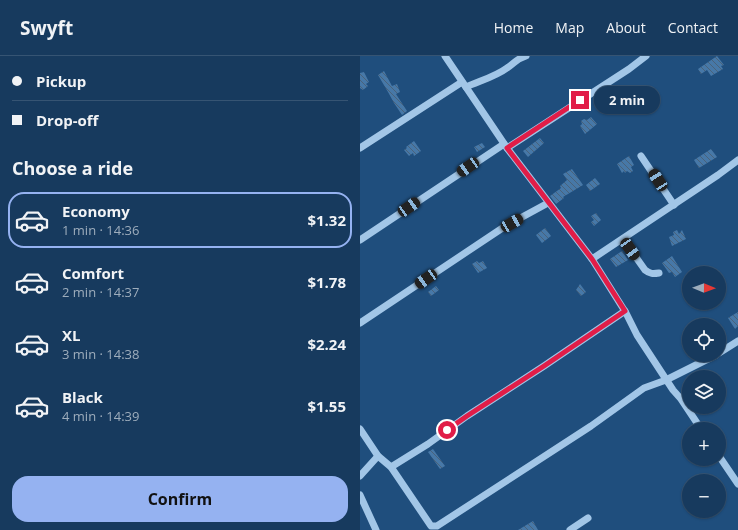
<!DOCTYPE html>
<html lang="en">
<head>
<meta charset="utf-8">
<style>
  body { margin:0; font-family:"Open Sans",sans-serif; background:#204164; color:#f1f3f6; height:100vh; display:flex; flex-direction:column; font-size:15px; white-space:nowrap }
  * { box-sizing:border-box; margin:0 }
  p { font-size:13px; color:#9eadbc }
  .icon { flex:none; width:22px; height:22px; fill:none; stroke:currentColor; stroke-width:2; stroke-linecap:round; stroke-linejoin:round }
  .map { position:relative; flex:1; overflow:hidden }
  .details { display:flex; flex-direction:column; background:#173a5e; width:360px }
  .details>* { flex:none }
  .top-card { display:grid; align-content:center; height:88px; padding:0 12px; background:#173a5e }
  .needle { width:26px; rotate:91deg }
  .buttons { position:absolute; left:322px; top:210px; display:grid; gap:8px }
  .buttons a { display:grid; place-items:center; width:44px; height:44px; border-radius:50%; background:#173a5e; box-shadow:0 1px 3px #0004,0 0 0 1px #365473; font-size:20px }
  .end { position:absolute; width:18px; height:18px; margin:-9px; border:5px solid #e11d48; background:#fff; box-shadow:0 0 0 2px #fff }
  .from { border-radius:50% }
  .bubble { position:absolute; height:28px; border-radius:14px; background:#173a5e; box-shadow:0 1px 3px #0004,0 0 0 1px #365473; font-size:13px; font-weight:700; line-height:28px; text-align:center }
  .car { position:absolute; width:12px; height:24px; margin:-12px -6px; border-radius:5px; box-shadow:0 0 3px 1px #0007; background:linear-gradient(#222 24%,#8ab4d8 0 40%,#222 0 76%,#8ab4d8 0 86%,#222 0) }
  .top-card b { display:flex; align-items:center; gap:14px; height:38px; font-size:15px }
  .top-card b+b { border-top:1px solid #365473 }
  .top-card i { width:10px; height:10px; background:#f1f3f6 }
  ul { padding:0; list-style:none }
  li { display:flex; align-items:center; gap:12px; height:56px; margin:0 8px 6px; padding:0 4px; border:2px solid transparent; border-radius:16px }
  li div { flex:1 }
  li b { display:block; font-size:15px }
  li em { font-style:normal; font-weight:700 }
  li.on { border-color:#95b2f1 }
  li>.icon { width:36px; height:36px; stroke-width:1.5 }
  h2 { padding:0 12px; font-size:18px; line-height:48px }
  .primary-button { display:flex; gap:8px; margin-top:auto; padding:8px 12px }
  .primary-button a { flex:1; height:46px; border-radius:16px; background:#95b2f1; color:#111; font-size:16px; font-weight:700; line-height:46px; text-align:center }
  header { display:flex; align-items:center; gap:24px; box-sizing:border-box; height:56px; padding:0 20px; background:#173a5e; border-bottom:1px solid #365473 }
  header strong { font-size:19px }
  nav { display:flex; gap:22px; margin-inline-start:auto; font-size:14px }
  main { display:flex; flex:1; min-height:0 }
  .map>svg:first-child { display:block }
  .building { fill:url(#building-back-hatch) }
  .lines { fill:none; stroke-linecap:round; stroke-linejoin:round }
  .minor { stroke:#a2c6e7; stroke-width:7 }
  .route { stroke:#e11d48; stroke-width:5 }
</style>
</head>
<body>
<header>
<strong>Swyft</strong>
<nav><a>Home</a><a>Map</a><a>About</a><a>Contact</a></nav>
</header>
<main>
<section class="details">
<div class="top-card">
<b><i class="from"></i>Pickup</b>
<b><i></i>Drop-off</b>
</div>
<h2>Choose a ride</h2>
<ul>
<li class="on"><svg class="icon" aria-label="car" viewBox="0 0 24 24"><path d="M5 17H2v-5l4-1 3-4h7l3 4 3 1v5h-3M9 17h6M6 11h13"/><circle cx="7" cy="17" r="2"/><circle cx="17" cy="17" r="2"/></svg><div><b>Economy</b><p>1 min · 14:36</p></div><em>$1.32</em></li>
<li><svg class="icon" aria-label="car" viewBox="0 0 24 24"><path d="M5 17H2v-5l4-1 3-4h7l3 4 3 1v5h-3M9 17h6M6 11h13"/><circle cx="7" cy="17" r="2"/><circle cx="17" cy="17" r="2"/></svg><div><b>Comfort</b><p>2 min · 14:37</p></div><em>$1.78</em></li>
<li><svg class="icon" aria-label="car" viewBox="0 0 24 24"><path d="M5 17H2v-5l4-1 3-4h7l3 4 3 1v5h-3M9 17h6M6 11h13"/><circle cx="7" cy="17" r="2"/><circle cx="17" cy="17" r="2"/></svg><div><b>XL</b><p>3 min · 14:38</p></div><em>$2.24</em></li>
<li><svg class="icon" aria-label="car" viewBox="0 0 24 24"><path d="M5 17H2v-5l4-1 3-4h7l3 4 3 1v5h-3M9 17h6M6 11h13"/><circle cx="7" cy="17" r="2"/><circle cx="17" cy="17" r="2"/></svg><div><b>Black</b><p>4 min · 14:39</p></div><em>$1.55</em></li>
</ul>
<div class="primary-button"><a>Confirm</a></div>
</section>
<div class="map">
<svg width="378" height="474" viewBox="0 0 378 474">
  <defs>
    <pattern id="building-back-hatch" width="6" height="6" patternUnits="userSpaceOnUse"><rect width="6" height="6" fill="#4778a7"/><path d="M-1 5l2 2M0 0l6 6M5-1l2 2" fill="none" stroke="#4a627a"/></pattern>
  </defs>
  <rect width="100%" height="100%" fill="#1f4e7d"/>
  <!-- building -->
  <g class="building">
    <polygon points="357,0 364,9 361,10 363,13 351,20 347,14 341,18 338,13"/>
    <polygon points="24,15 32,30 37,28 40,36 36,38 47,55 42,59 34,47 28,36 18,19"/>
    <polygon points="4,16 9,26 6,28 8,30 3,34 0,32 0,17"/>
    <polygon points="231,61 237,68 225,78 220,70 222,68 221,65 224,63 227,64"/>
    <polygon points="180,82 184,87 168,101 163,95"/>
    <polygon points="54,85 61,95 54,100 53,97 49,100 44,94 47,92 46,91"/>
    <polygon points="122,87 125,91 117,96 114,91"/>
    <polygon points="351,93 357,101 339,112 334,104"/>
    <polygon points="269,100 274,109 271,111 273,115 270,117 267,115 265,117 264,115 262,117 257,108"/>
    <polygon points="212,113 223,129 203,141 204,142 196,148 190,140 201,132 200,130 207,124 203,118"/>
    <polygon points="235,122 240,128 230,135 226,129"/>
    <polygon points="236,157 241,164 234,170 231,166 234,164 231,160"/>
    <polygon points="185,172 191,180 182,187 176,179"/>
    <polygon points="317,174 319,178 322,174 326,183 312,190 309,181 314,179 313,176"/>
    <polygon points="262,195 268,204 256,211 250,203"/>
    <polygon points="312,200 322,216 315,221 312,216 309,217 302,207"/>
    <polygon points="117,205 119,207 123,205 127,212 118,217 112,208"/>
    <polygon points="220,228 226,236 221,240 216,234"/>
    <polygon points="76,230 79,234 71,240 68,236"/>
    <polygon points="378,256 378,270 375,273 368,262"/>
    <polygon points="73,393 85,410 80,413 68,396"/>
    <polygon points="173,465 178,474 158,474"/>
  </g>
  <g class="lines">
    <!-- minor -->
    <g class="minor">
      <polyline points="85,0 147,92 232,203 266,257 277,279 313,334 321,343 341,373"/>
      <path d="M106,31C119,25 135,21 147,12C155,7 156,3 166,0"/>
      <polyline points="0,92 102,26"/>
      <polyline points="147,92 269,13 286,0"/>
      <polyline points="281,100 314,149"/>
      <path d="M263,183L285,214C290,218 293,218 299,217"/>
      <polyline points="0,184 144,88"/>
      <polyline points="232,203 358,119 378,104"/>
      <polyline points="0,267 144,171 188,147"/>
      <polyline points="359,297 378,285"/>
      <polyline points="0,373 18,400 31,411 71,470 77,470 231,370 284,332 306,324 356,299"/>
      <polyline points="359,400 378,428"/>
      <polyline points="31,411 68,388 107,360 184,310 265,255"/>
      <polyline points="0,420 18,400"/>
      <polyline points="0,439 16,474"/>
      <polyline points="210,474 228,462"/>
    </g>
  </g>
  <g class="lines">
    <!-- route -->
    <polyline class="route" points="87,374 107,360 184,310 265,255 232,203 147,92 220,44"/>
  </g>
</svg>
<div class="buttons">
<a><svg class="needle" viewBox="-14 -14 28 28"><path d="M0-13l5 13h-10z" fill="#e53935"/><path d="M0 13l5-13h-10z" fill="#9eadbc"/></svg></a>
<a><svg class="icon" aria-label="locate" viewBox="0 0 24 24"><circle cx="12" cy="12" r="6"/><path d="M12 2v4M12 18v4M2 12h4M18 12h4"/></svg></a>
<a><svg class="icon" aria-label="layers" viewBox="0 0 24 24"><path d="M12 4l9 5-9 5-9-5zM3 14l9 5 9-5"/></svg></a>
<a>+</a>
<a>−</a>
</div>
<i class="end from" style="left:87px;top:374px"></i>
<i class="end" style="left:220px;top:44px"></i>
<div class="bubble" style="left:234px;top:30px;width:66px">2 min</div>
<i class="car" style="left:108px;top:111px;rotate:236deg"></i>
<i class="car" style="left:298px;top:124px;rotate:327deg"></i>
<i class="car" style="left:49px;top:151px;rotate:56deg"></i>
<i class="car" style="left:152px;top:167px;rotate:60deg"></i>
<i class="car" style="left:270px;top:193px;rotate:145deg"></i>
<i class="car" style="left:66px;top:223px;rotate:236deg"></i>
</div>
</main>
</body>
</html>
